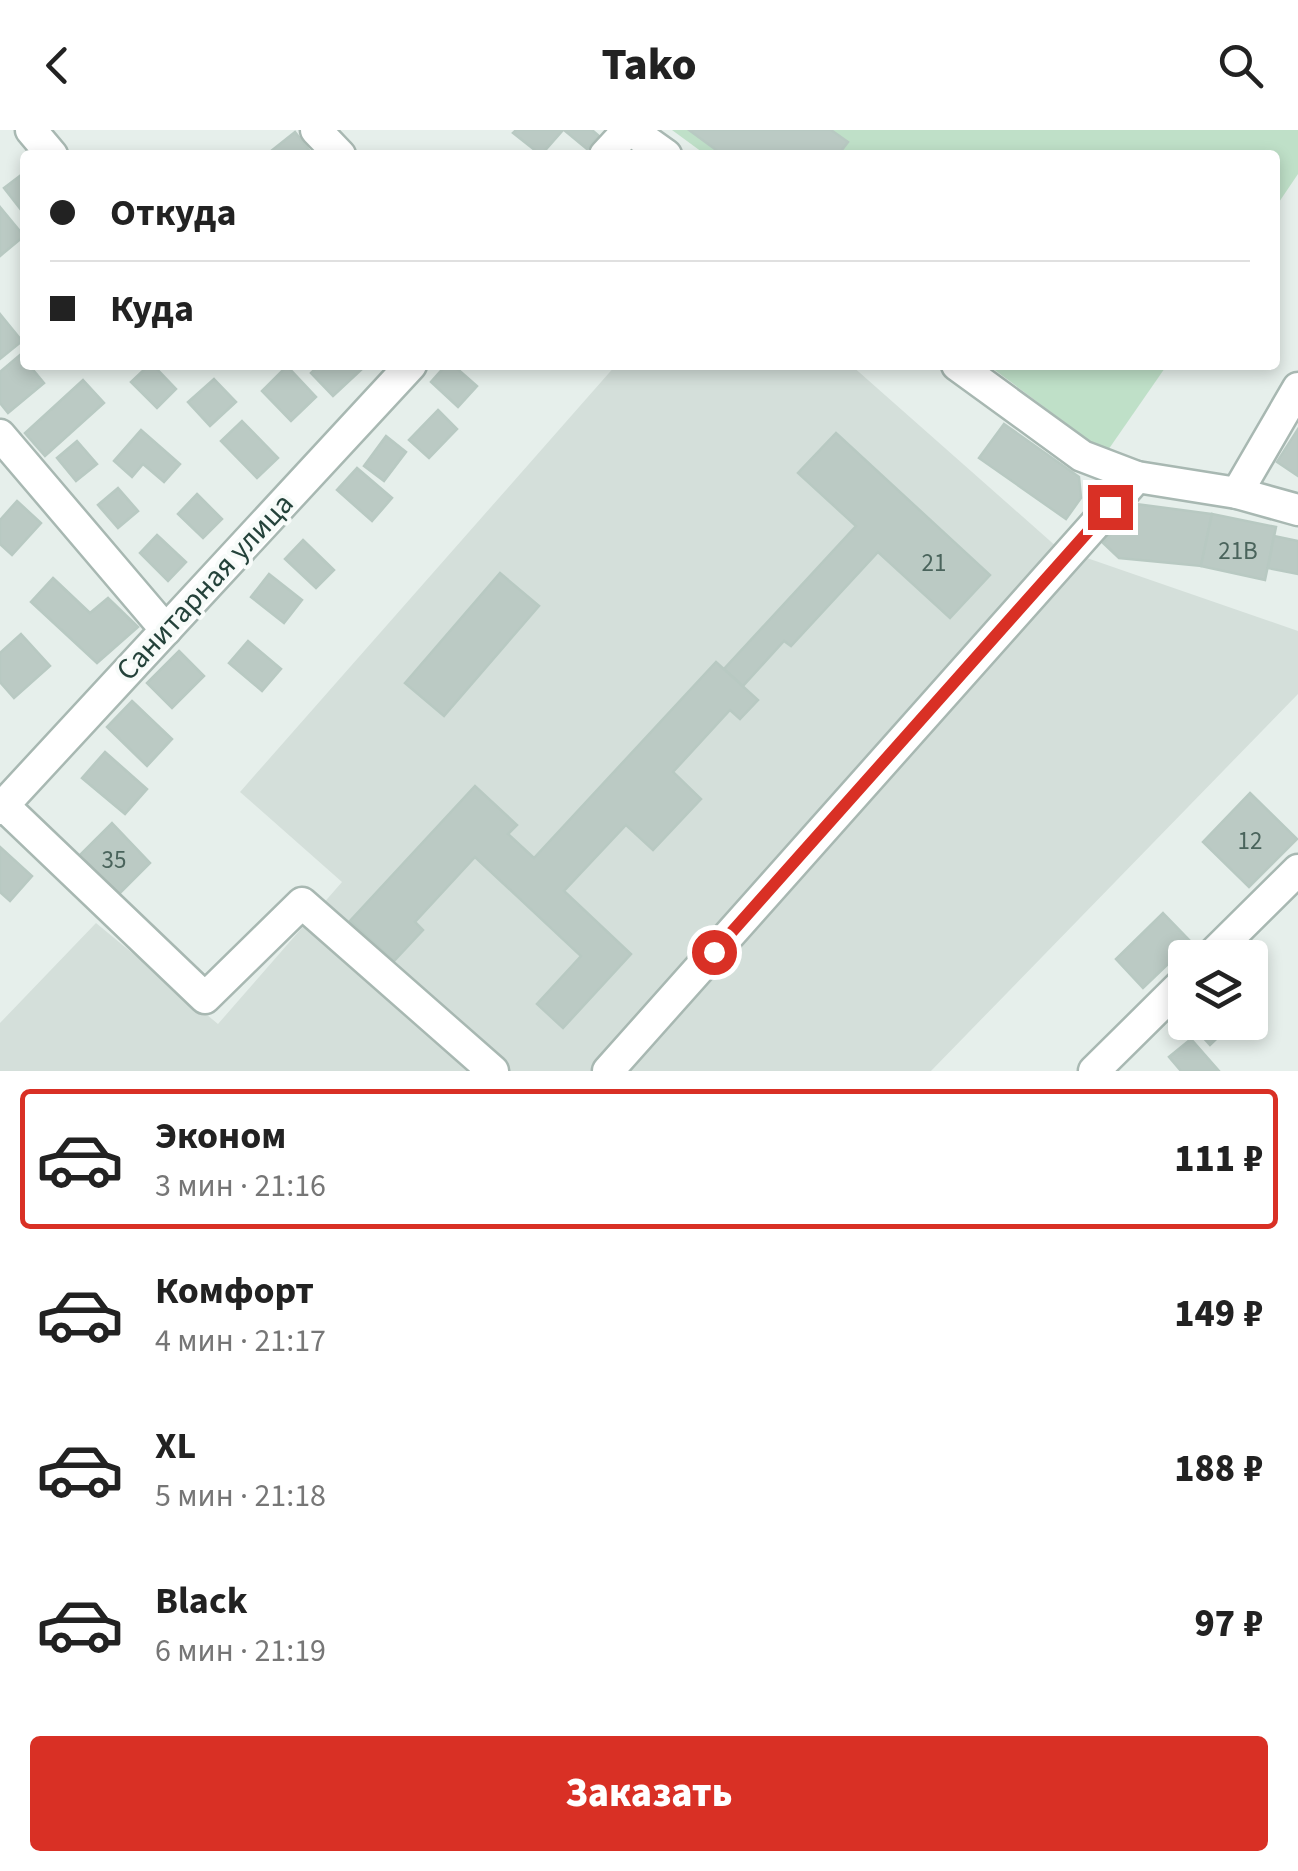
<!DOCTYPE html>
<html lang="ru">
<head>
<meta charset="utf-8">
<style>
  body { margin:0; font-family:"Source Sans 3",sans-serif; background:#f6f6f6; color:#222; height:100vh; display:flex; flex-direction:column; font-size:38px; white-space:nowrap }
  * { box-sizing:border-box; margin:0 }
  p { font-size:32px; color:#767676 }
  .icon { flex:none; width:55px; height:55px; fill:none; stroke:currentColor; stroke-width:2; stroke-linecap:round; stroke-linejoin:round }
  .map { position:relative; height:941px; overflow:hidden }
  .panel { display:flex; flex-direction:column; background:#fff; flex:1 }
  .panel>* { flex:none }
  .top-card { position:absolute; left:20px; top:20px; width:1260px; height:220px; border-radius:10px; box-shadow:0 5px 15px #0003; display:grid; align-content:center; height:220px; padding:0 30px; background:#fff }
  .buttons { position:absolute; left:1168px; top:810px; display:grid; gap:20px }
  .buttons a { display:grid; place-items:center; width:100px; height:100px; border-radius:10px; background:#fff; box-shadow:0 5px 15px #0003; font-size:50px }
  .end { position:absolute; width:45px; height:45px; margin:-22px; border:12px solid #d93025; background:#fff; box-shadow:0 0 0 5px #fff }
  .from { border-radius:50% }
  .top-card b { display:flex; align-items:center; gap:35px; height:95px; font-size:38px }
  .top-card b+b { border-top:2px solid #e0e0e0 }
  .top-card i { width:25px; height:25px; background:#222 }
  ul { padding:18px 0 0; list-style:none }
  li { display:flex; align-items:center; gap:30px; height:140px; margin:0 20px 15px; padding:0 10px; border:5px solid transparent; border-radius:10px }
  li div { flex:1 }
  li b { display:block; font-size:38px }
  li em { font-style:normal; font-weight:800 }
  li.selected { border-color:#d93025 }
  li>.icon { width:90px; height:90px; stroke-width:1.5 }
  .primary-button { display:flex; gap:20px; margin-top:auto; padding:20px 30px }
  .primary-button a { flex:1; height:115px; border-radius:10px; background:#d93025; color:#fff; font-size:40px; font-weight:800; line-height:115px; text-align:center }
  header { display:flex; justify-content:space-between; align-items:center; height:130px; padding:0 30px; background:#fff; font-size:45px; font-weight:800 }
  .map>svg:first-child { display:block }
  .built { fill:#d4dfda }
  .green { fill:#bfe0c8 }
  .building { fill:#bbcac4; stroke:#b8c9c2; stroke-width:2.5 }
  .lines { fill:none; stroke-linecap:round; stroke-linejoin:round }
  .minor-casing { stroke:#a8b8b2; stroke-width:35 }
  .minor { stroke:#fff; stroke-width:30 }
  .route { stroke:#d93025; stroke-width:12 }
  .labels { text-anchor:middle; dominant-baseline:central; stroke-width:8; stroke-linejoin:round; paint-order:stroke }
  .number-label { font-size:25px; fill:#4a645c }
  .street-label { font-size:30px; fill:#24423a; stroke:#f7fbf9 }
</style>
</head>
<body>
<header><svg class="icon" aria-label="back" viewBox="0 0 24 24"><path d="M15 5l-7 7 7 7"/></svg>Tako<svg class="icon" aria-label="search" viewBox="0 0 24 24"><circle cx="10" cy="10" r="6"/><path d="M15 15l6 6"/></svg></header>
<div class="map">
<svg width="1298" height="941" viewBox="0 0 1298 941">
  <rect width="100%" height="100%" fill="#e6efeb"/>
  <!-- built -->
  <polygon class="built" points="616,235 731,235 736,239 741,235 851,235 1058,418 1298,501 1298,564 931,941 0,941 0,893 96,793 218,894 342,752 240,662"/>
  <!-- green -->
  <g class="green">
    <polygon points="672,0 1298,0 1298,44 1275,78 1275,25 706,25"/>
    <polygon points="988,235 1167,235 1106,323"/>
  </g>
  <!-- building -->
  <g class="building">
    <polygon points="516,0 563,0 541,25 513,3"/>
    <polygon points="564,0 592,0 599,6 587,19"/>
    <polygon points="689,0 831,0 848,12 838,25 723,25"/>
    <polygon points="295,2 313,25 275,25 271,21"/>
    <polygon points="25,42 25,79 22,81 4,58"/>
    <polygon points="0,77 24,106 0,126"/>
    <polygon points="0,184 22,211 0,229"/>
    <polygon points="20,225 25,235 29,235 44,253 8,283 0,273 0,242"/>
    <polygon points="149,235 153,235 176,259 157,278 131,252"/>
    <polygon points="319,235 358,235 362,239 333,266 311,243"/>
    <polygon points="446,235 453,235 477,256 458,277 431,252"/>
    <polygon points="287,236 316,267 291,291 262,261"/>
    <polygon points="214,249 236,272 210,296 188,272"/>
    <polygon points="83,250 104,273 45,326 25,303"/>
    <polygon points="438,280 457,299 429,328 409,310"/>
    <polygon points="242,291 278,328 257,348 221,311"/>
    <polygon points="1004,294 1079,347 1081,368 1066,389 979,328"/>
    <polygon points="1298,299 1298,346 1277,332"/>
    <polygon points="141,300 180,334 164,352 143,334 132,347 114,331"/>
    <polygon points="836,303 990,445 950,488 878,422 791,516 784,511 743,556 724,539 856,396 798,343"/>
    <polygon points="386,306 406,322 384,351 364,336"/>
    <polygon points="77,311 97,334 76,351 57,328"/>
    <polygon points="357,338 392,368 372,391 337,360"/>
    <polygon points="118,358 138,381 118,398 98,375"/>
    <polygon points="197,364 222,389 203,408 178,384"/>
    <polygon points="17,371 41,393 12,425 0,414 0,390"/>
    <polygon points="1136,374 1212,384 1201,436 1119,428 1103,413"/>
    <polygon points="1212,384 1276,397 1265,450 1201,436"/>
    <polygon points="157,405 186,432 168,451 140,423"/>
    <polygon points="1274,406 1298,411 1298,444 1268,438"/>
    <polygon points="303,410 334,440 316,458 285,429"/>
    <polygon points="500,443 539,476 444,586 405,553"/>
    <polygon points="269,444 302,470 284,493 251,467"/>
    <polygon points="53,448 90,483 108,468 138,497 97,533 31,472"/>
    <polygon points="21,504 50,536 14,568 0,552 0,523"/>
    <polygon points="248,511 281,539 262,561 229,533"/>
    <polygon points="179,521 204,546 172,578 147,553"/>
    <polygon points="716,532 758,570 740,589 730,580 673,642 701,669 653,720 626,695 564,761 631,824 563,898 537,874 581,826 475,727 415,792 423,800 394,831 350,791 475,656 517,695 508,704 534,728"/>
    <polygon points="132,571 172,609 147,636 107,597"/>
    <polygon points="105,622 147,659 125,684 82,648"/>
    <polygon points="1250,663 1297,709 1249,757 1203,712"/>
    <polygon points="112,693 150,733 116,767 77,728"/>
    <polygon points="0,717 32,746 10,771 0,762"/>
    <polygon points="1163,783 1191,812 1143,858 1116,829"/>
    <polygon points="1189,892 1234,892 1210,915"/>
    <polygon points="1191,909 1219,941 1181,941 1169,927"/>
  </g>
  <g class="lines">
    <defs>
      <g id="minor">
        <polyline points="31,0 52,25"/>
        <polyline points="316,0 340,25"/>
        <polyline points="631,0 666,25"/>
        <polyline points="605,25 628,0"/>
        <polyline points="957,235 1082,326 1137,347 1237,363 1298,380"/>
        <polyline points="0,305 166,500"/>
        <polyline points="1237,363 1298,258"/>
        <polyline points="0,672 205,868 302,773 493,941"/>
        <polyline points="0,679 411,235"/>
        <polyline points="1209,828 1298,740"/>
        <polyline points="608,941 1137,347"/>
        <polyline points="1094,941 1185,851"/>
      </g>
    </defs>
    <!-- minor casing -->
    <use href="#minor" class="minor-casing"/>
    <!-- minor -->
    <use href="#minor" class="minor"/>
  </g>
  <g class="lines">
    <!-- route -->
    <polyline class="route" points="714,822 1110,377"/>
  </g>
  <g class="labels">
    <!-- number labels -->
    <g class="number-label">
      <text x="1238" y="421">21В</text>
      <text x="934" y="433">21</text>
      <text x="1250" y="711">12</text>
      <text x="114" y="730">35</text>
    </g>
    <!-- street labels -->
    <g class="street-label">
      <text transform="translate(205 457) rotate(-47)">Санитарная улица</text>
    </g>
  </g>
</svg>
<div class="buttons">
<a><svg class="icon" aria-label="layers" viewBox="0 0 24 24"><path d="M12 4l9 5-9 5-9-5zM3 14l9 5 9-5"/></svg></a>
</div>
<i class="end from" style="left:714px;top:822px"></i>
<i class="end" style="left:1110px;top:377px"></i>
<div class="top-card">
<b><i class="from"></i>Откуда</b>
<b><i></i>Куда</b>
</div>
</div>
<section class="panel">
<ul>
<li class="selected"><svg class="icon" aria-label="car" viewBox="0 0 24 24"><path d="M5 17H2v-5l4-1 3-4h7l3 4 3 1v5h-3M9 17h6M6 11h13"/><circle cx="7" cy="17" r="2"/><circle cx="17" cy="17" r="2"/></svg><div><b>Эконом</b><p>3 мин · 21:16</p></div><em>111 ₽</em></li>
<li><svg class="icon" aria-label="car" viewBox="0 0 24 24"><path d="M5 17H2v-5l4-1 3-4h7l3 4 3 1v5h-3M9 17h6M6 11h13"/><circle cx="7" cy="17" r="2"/><circle cx="17" cy="17" r="2"/></svg><div><b>Комфорт</b><p>4 мин · 21:17</p></div><em>149 ₽</em></li>
<li><svg class="icon" aria-label="car" viewBox="0 0 24 24"><path d="M5 17H2v-5l4-1 3-4h7l3 4 3 1v5h-3M9 17h6M6 11h13"/><circle cx="7" cy="17" r="2"/><circle cx="17" cy="17" r="2"/></svg><div><b>XL</b><p>5 мин · 21:18</p></div><em>188 ₽</em></li>
<li><svg class="icon" aria-label="car" viewBox="0 0 24 24"><path d="M5 17H2v-5l4-1 3-4h7l3 4 3 1v5h-3M9 17h6M6 11h13"/><circle cx="7" cy="17" r="2"/><circle cx="17" cy="17" r="2"/></svg><div><b>Black</b><p>6 мин · 21:19</p></div><em>97 ₽</em></li>
</ul>
<div class="primary-button"><a>Заказать</a></div>
</section>
</body>
</html>
